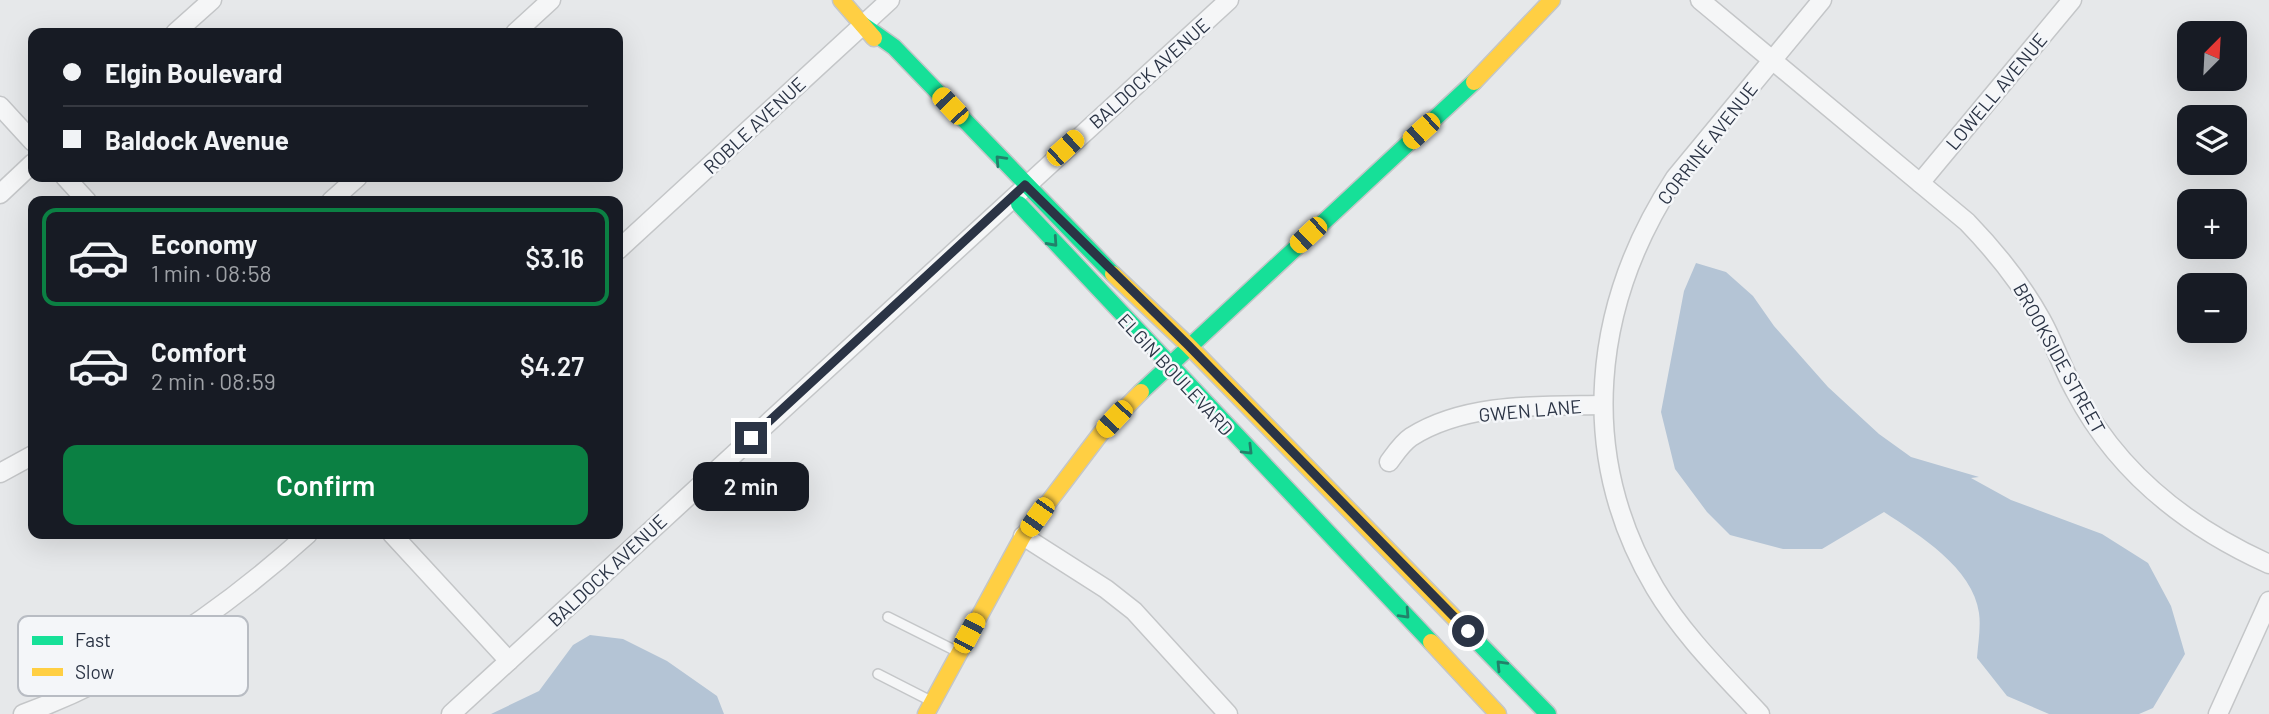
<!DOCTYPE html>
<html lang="en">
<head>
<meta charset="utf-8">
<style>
  body { margin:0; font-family:Barlow,sans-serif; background:#20242c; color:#f1f3f6; height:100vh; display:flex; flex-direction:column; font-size:26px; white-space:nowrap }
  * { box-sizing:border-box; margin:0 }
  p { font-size:23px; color:#9ea1a6 }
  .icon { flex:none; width:38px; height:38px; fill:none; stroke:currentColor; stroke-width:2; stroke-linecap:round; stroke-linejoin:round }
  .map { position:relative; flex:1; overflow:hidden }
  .side { position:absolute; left:28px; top:196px; width:595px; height:343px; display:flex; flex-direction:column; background:#171b24; border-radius:14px; box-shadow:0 7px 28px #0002 }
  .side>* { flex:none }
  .top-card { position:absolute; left:28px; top:28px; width:595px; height:154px; border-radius:14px; box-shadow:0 7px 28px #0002; display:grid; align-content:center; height:154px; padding:0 35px; background:#171b24 }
  .needle { width:46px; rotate:24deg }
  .buttons { position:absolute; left:2177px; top:21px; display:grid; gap:14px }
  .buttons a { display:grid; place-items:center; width:70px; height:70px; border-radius:14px; background:#171b24; box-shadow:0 7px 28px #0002; font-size:35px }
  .end { position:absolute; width:32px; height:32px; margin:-16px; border:9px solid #2b3445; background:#fff; box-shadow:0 0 0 4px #fff }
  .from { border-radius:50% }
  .bubble { position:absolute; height:49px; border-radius:14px; background:#171b24; box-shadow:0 7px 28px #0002; font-size:23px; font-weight:600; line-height:49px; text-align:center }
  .car { position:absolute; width:21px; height:42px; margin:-21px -10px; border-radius:9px; box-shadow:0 0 5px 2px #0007; background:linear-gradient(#f5c518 24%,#345 0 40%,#f5c518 0 76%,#345 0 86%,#f5c518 0) }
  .top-card b { display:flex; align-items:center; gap:24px; height:66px; font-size:26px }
  .top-card b+b { border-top:2px solid #363941 }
  .top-card i { width:18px; height:18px; background:#f1f3f6 }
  ul { padding:12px 0 0; list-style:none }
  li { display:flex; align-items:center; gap:21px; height:98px; margin:0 14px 10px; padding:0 21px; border:4px solid transparent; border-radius:14px }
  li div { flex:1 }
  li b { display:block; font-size:26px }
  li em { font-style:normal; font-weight:600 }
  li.current { border-color:#0b8043 }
  li>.icon { width:63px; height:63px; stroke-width:1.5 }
  .primary-button { display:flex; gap:14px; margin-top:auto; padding:14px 35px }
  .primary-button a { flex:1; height:80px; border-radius:14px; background:#0b8043; color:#fff; font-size:28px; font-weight:600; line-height:80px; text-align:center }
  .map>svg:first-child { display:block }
  .water { fill:#b4c4d5 }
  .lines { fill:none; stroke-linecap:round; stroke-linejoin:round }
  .lane-casing { stroke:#c4c6c8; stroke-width:12 }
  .street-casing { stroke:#c4c6c8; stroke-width:21 }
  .fast-casing { stroke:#c4c6c8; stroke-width:19 }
  .slow-casing { stroke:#c4c6c8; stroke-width:19 }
  .lane { stroke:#f5f6f7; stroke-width:9 }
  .street { stroke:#f5f6f7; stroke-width:18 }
  .fast { stroke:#16e098; stroke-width:16 }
  .slow { stroke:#ffcf43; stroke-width:16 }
  .oneway { stroke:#22816a }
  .route { stroke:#2b3445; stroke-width:9 }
  .labels { text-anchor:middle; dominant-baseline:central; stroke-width:5; stroke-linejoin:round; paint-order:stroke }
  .street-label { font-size:19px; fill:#2b3445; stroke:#f4f6f9 }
  .key { fill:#f4f6f9; stroke:#b8bcc3; stroke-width:2 }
  .key-label { font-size:19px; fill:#2b3445 }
</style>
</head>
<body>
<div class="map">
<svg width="2269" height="714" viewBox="0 0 2269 714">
  <rect width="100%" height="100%" fill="#e6e8ea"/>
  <!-- water -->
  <g class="water">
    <path d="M1696,263L1726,272L1753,296L1774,326L1828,387L1879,434L1911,457L1979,477L1971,478L2011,500L2102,534L2148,563L2171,606L2185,654L2153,708L2139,714H2049L2007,696L1977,658C1978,644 1981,627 1979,613C1973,568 1919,535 1884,512L1822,549H1783L1730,535L1707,512L1675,469L1661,412L1684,291Z"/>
    <polygon points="590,635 623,639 667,661 717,696 724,714 491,714 539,691 573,645"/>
  </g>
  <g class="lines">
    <defs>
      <g id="lane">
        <polyline points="888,617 958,652"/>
        <polyline points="878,674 929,700"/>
      </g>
      <g id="street">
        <path d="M1700,0L1967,222C1996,252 2021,283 2041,319C2054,342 2062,368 2075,391C2117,472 2187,527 2269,564"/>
        <polyline points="175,33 212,0"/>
        <polyline points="515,33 551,0"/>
        <polyline points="0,106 33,142"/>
        <polyline points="65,177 87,201"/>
        <polyline points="1920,183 2072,0"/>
        <polyline points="0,194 33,163"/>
        <polyline points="331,201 358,177"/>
        <polyline points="618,250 890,0"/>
        <path d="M1389,462C1395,454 1402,443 1411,437C1466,402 1541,406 1603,405"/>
        <polyline points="0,473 33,455"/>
        <polyline points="392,534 509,661"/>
        <polyline points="1023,536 1106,589 1134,611 1228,714"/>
        <path d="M23,714C129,676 225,609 308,534"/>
        <polyline points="451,714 1229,0"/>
        <path d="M1760,714C1723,674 1683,635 1655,588C1576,454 1592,305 1675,178L1822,0"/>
        <polyline points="2218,714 2269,601"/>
      </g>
      <g id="fast">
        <polyline points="863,25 894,47 1113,274"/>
        <polyline points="1019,204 1431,642"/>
        <polyline points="1141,392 1474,82"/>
        <polyline points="1471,635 1548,714"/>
      </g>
      <g id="slow">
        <polyline points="841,0 874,38"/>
        <polyline points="1474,82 1552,0"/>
        <polyline points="1113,274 1188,345 1471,635"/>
        <polyline points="1431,642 1498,714"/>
        <polyline points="926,714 1023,536 1101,433 1141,392"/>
      </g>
    </defs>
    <!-- lane casing -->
    <use href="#lane" class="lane-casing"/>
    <!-- street casing -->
    <use href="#street" class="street-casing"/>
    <!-- fast casing -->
    <use href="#fast" class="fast-casing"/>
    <!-- slow casing -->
    <use href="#slow" class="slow-casing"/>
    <!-- lane -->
    <use href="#lane" class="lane"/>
    <!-- street -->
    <use href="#street" class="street"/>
    <!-- fast -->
    <use href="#fast" class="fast"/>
    <!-- slow -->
    <use href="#slow" class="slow"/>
  </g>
  <!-- one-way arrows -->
  <defs><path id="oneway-chevron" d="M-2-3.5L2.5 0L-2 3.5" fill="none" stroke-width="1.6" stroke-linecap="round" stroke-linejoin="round" transform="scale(1.75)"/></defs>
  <g class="oneway">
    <use href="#oneway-chevron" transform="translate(1000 160) rotate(-133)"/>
    <use href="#oneway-chevron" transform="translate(1053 242) rotate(48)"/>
    <use href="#oneway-chevron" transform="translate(1248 450) rotate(45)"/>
    <use href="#oneway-chevron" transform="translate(1405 614) rotate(47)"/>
    <use href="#oneway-chevron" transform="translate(1501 665) rotate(-134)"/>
  </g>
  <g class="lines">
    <!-- route -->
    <polyline class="route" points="751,438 1025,185 1188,345 1468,631"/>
  </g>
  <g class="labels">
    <!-- street labels -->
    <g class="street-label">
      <text transform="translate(1149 73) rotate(-42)">BALDOCK AVENUE</text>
      <text transform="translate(1996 91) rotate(-50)">LOWELL AVENUE</text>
      <text transform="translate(754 125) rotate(-43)">ROBLE AVENUE</text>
      <text transform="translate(1707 143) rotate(-52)">CORRINE AVENUE</text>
      <text transform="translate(2060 358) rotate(61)">BROOKSIDE STREET</text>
      <text transform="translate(1176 374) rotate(47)">ELGIN BOULEVARD</text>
      <text transform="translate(1530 410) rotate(-5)">GWEN LANE</text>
      <text transform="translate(607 570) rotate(-43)">BALDOCK AVENUE</text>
    </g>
  </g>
  <!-- legend -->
  <rect x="18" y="616" width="230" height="80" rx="10" class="key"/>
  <rect x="32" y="636" width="31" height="9" fill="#16e098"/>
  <rect x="32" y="668" width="31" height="8" fill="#ffcf43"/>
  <g class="key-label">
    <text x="75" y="647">Fast</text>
    <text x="75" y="679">Slow</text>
  </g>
</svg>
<div class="buttons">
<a><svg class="needle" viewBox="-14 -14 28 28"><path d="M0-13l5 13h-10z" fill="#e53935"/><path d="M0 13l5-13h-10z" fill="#9ea1a6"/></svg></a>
<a><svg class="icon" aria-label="layers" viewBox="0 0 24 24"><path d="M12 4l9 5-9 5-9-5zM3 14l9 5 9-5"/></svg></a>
<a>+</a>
<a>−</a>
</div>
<i class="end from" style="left:1468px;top:631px"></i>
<i class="end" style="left:751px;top:438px"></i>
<div class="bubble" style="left:693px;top:462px;width:116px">2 min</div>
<i class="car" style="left:950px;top:106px;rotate:317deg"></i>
<i class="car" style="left:1421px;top:131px;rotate:228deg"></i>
<i class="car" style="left:1065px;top:148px;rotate:48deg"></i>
<i class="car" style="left:1308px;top:235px;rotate:227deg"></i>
<i class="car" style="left:1114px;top:419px;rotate:223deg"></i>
<i class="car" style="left:1037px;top:517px;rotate:215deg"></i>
<i class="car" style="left:969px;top:633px;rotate:28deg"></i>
<div class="top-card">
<b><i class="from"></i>Elgin Boulevard</b>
<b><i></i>Baldock Avenue</b>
</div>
<section class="side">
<ul>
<li class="current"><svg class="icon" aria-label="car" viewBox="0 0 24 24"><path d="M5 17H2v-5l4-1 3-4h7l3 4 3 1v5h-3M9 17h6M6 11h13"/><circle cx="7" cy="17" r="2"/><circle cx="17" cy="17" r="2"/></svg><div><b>Economy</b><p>1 min · 08:58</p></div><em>$3.16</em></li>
<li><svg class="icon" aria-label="car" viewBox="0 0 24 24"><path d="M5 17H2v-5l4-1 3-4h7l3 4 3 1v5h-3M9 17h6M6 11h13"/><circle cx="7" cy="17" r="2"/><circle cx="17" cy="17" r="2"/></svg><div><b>Comfort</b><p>2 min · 08:59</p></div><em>$4.27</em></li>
</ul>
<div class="primary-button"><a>Confirm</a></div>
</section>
</div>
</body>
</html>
